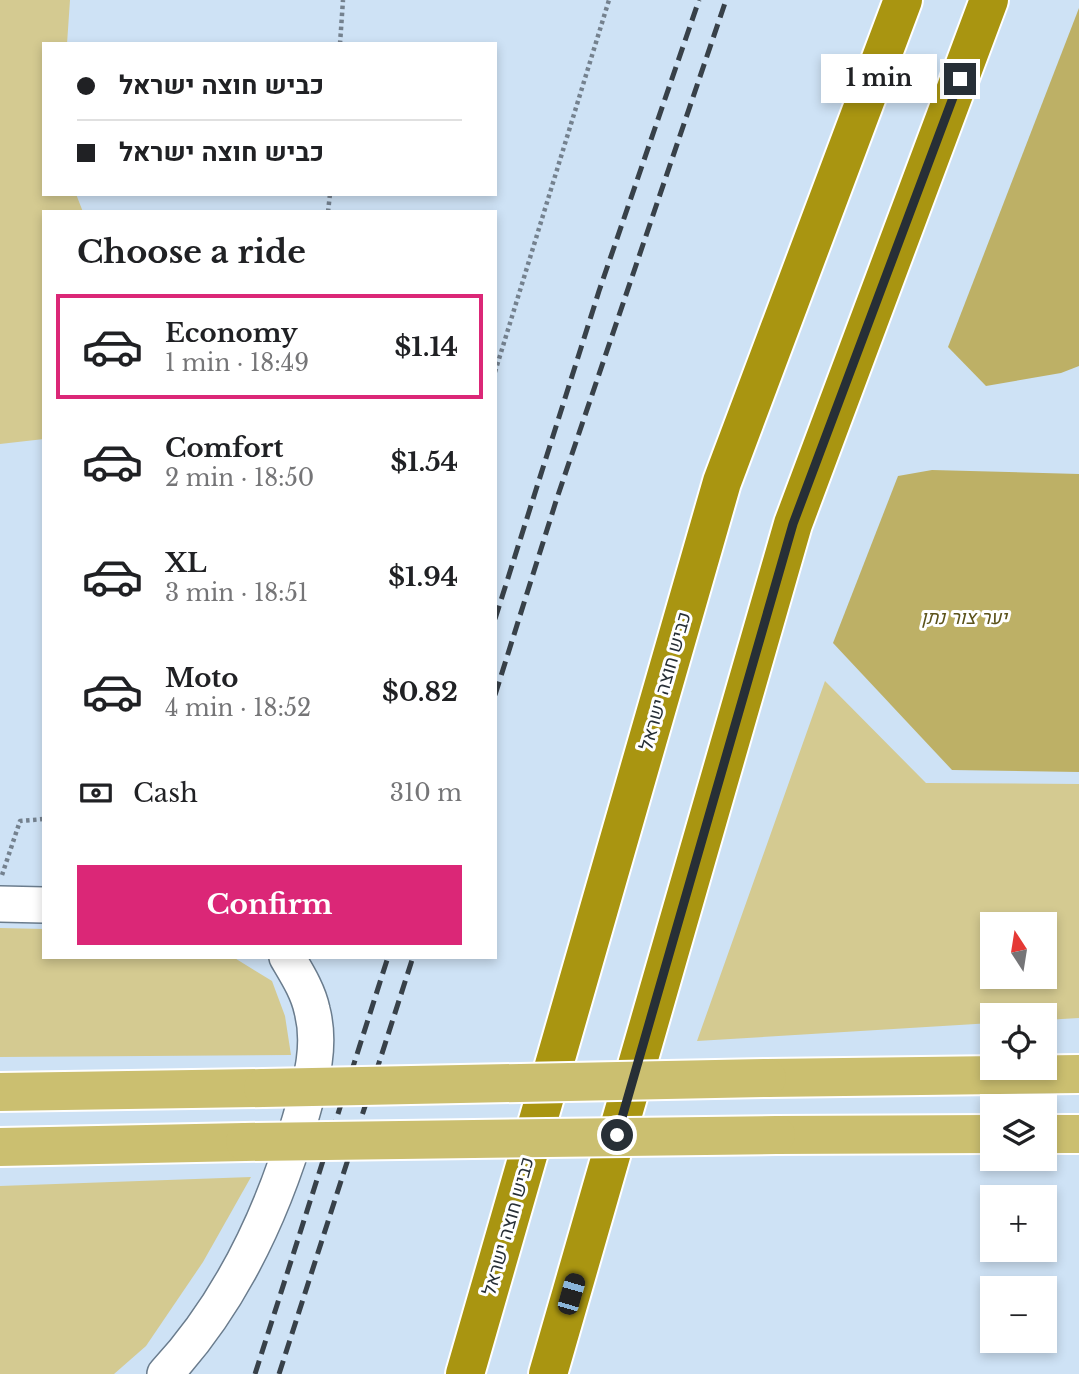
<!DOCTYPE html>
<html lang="en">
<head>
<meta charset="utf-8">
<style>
  body { margin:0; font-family:"Libre Baskerville",Heebo,serif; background:#f2f2f2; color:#202124; height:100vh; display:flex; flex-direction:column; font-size:26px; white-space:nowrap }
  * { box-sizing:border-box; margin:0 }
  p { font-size:23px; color:#757577 }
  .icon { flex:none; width:38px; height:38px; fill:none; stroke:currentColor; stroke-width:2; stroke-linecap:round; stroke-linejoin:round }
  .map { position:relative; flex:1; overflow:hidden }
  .details { position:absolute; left:42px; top:210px; width:455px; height:749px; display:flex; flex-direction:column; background:#fff; border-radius:0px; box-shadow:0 4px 10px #0003 }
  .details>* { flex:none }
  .hud { position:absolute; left:42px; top:42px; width:455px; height:154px; border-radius:0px; box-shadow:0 4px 10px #0003; display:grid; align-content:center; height:154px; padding:0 35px; background:#fff }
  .needle { width:46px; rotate:348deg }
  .buttons { position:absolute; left:980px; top:912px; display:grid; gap:14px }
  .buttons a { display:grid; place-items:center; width:77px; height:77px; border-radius:0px; background:#fff; box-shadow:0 4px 10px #0003; font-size:35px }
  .end { position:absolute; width:32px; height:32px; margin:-16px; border:9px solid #272f36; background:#fff; box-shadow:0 0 0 4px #fff }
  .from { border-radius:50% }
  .bubble { position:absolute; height:49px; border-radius:0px; background:#fff; box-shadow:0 4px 10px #0003; font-size:23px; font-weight:700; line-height:49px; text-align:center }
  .car { position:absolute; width:21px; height:42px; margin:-21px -10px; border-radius:9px; box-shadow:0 0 5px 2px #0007; background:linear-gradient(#222 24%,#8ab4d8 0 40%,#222 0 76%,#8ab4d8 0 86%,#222 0) }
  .hud b { display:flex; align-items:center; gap:24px; height:66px; font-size:26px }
  .hud b+b { border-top:2px solid #e0e0e0 }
  .hud i { width:18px; height:18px; background:#202124 }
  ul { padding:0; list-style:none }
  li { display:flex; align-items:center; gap:21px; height:105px; margin:0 14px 10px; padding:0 21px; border:4px solid transparent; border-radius:0px }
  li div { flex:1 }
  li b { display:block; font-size:26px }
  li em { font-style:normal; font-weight:700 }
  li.active { border-color:#db2777 }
  li>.icon { width:63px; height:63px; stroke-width:1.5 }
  h2 { padding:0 35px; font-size:32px; line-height:84px }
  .pay { display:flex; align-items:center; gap:18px; height:77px; padding:0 35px; font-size:26px }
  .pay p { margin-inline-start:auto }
  .primary-button { display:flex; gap:14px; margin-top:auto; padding:14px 35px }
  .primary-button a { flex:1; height:80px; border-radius:0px; background:#db2777; color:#fff; font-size:28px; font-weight:700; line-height:80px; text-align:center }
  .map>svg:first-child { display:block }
  .green { fill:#d4ca91; fill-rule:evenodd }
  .forest { fill:#bdb066 }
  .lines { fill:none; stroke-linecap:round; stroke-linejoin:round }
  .secondary-casing { stroke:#6a7c8d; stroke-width:38 }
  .primary-casing { stroke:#fff; stroke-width:42 }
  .highway-casing { stroke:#fff; stroke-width:42 }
  .path { stroke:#74818e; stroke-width:4.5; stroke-dasharray:3.5 3.5; stroke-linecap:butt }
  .secondary { stroke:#fff; stroke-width:35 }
  .primary { stroke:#cbbf70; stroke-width:38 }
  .highway { stroke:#a99511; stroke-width:38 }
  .rail { stroke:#384149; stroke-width:5; stroke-dasharray:14 7; stroke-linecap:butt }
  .primary-bridge-casing { stroke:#fff; stroke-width:42; stroke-linecap:butt }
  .primary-bridge { stroke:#cbbf70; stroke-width:38 }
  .route { stroke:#272f36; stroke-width:9 }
  .labels { text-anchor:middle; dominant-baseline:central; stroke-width:6; stroke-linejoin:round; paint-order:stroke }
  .park-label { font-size:19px; font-style:italic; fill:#5c531b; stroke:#fff }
  .street-label { font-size:19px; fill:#272f36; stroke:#fff }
</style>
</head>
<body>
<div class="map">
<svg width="1079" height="1374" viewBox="0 0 1079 1374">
  <rect width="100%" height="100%" fill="#cee2f5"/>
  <!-- green -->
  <g class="green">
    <polygon points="0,0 70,0 67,44 44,44 44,194 76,194 83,212 44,212 44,439 0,444"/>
    <path d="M825,681L926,783L1079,784V1018L1045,1020V1015H992V1023L697,1041ZM992,924H1045V976H992Z"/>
    <polygon points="0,928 44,929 44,957 233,957 272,981 285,1016 291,1055 0,1057"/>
    <polygon points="251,1177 203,1262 146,1346 114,1374 0,1374 0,1186"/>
  </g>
  <!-- forest -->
  <g class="forest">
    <polygon points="1079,8 1079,366 1061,373 986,386 948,347"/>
    <polygon points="932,470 1079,474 1079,772 952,770 833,643 898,476"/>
  </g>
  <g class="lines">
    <defs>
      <g id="secondary">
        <polyline points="0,904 44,905"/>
        <path d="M165,1374C231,1303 273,1213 300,1120C310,1084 322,1048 312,1010C308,991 297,974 287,957"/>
      </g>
      <g id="primary">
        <polyline points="767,1078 1079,1074"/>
        <polyline points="0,1092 263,1088"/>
        <polyline points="1045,1134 1079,1134"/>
        <polyline points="776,1135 992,1134"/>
        <polyline points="0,1147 245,1142"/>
      </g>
      <g id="highway">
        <polyline points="465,1374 722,482 903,0"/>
        <polyline points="548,1374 793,524 989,0"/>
      </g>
    </defs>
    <!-- secondary casing -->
    <use href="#secondary" class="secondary-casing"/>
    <!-- primary casing -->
    <use href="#primary" class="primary-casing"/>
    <!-- highway casing -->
    <use href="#highway" class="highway-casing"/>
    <!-- path -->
    <g class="path">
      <polyline points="340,44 343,0"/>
      <polyline points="328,212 330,194"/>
      <polyline points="495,372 609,0"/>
      <polyline points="2,875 20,821 44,819"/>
    </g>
    <!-- secondary -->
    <use href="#secondary" class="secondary"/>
    <!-- primary -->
    <use href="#primary" class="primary"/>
    <!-- highway -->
    <use href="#highway" class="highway"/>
    <!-- rail -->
    <g class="rail">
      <polyline points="495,619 599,291 699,0"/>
      <polyline points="495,695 557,498 726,0"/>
      <polyline points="255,1374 388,957"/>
      <polyline points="279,1374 413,957"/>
    </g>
    <defs>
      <g id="primary-bridge">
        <polyline points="263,1088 767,1078"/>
        <polyline points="245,1142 776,1135"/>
      </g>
    </defs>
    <!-- primary-bridge casing -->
    <use href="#primary-bridge" class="primary-bridge-casing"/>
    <!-- primary-bridge -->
    <use href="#primary-bridge" class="primary-bridge"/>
  </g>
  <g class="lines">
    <!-- route -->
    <polyline class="route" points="617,1135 793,524 960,79"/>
  </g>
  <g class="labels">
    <!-- park labels -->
    <g class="park-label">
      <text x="964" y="617">יער צור נתן</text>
    </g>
    <!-- street labels -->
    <g class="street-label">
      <text transform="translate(665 681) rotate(-74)">כביש חוצה ישראל</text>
      <text transform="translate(508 1226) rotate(-74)">כביש חוצה ישראל</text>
    </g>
  </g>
</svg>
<div class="buttons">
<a><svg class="needle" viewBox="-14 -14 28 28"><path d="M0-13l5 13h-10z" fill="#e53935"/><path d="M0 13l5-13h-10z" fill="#757577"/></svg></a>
<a><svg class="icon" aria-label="locate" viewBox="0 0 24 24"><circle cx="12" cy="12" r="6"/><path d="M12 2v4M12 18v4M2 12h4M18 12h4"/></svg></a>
<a><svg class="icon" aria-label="layers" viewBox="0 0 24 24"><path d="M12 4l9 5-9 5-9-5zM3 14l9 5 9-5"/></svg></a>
<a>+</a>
<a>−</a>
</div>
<i class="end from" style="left:617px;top:1135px"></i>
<i class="end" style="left:960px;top:79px"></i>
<div class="bubble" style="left:821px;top:54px;width:116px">1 min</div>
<i class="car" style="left:571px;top:1294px;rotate:16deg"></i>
<div class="hud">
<b><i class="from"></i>כביש חוצה ישראל</b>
<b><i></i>כביש חוצה ישראל</b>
</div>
<section class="details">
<h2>Choose a ride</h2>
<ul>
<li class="active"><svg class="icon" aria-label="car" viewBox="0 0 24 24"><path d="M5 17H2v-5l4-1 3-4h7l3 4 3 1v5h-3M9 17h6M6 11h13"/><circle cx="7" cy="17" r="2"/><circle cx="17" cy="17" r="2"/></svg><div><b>Economy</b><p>1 min · 18:49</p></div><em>$1.14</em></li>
<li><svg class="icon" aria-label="car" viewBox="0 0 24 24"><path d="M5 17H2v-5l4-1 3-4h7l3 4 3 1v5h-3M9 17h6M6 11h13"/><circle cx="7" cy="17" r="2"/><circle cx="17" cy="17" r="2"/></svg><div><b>Comfort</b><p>2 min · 18:50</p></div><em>$1.54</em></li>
<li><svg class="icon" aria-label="car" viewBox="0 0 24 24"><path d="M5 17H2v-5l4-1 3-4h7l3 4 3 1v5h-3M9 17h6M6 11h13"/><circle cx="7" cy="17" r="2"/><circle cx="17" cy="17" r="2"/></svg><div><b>XL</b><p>3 min · 18:51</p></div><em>$1.94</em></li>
<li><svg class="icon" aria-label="car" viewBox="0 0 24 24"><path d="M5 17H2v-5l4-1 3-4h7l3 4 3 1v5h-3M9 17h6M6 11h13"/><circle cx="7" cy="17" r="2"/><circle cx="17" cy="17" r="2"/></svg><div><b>Moto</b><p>4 min · 18:52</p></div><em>$0.82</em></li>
</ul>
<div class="pay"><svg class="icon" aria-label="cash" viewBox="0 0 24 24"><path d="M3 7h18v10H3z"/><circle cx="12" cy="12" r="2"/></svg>Cash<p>310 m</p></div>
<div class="primary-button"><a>Confirm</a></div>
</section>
</div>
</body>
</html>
